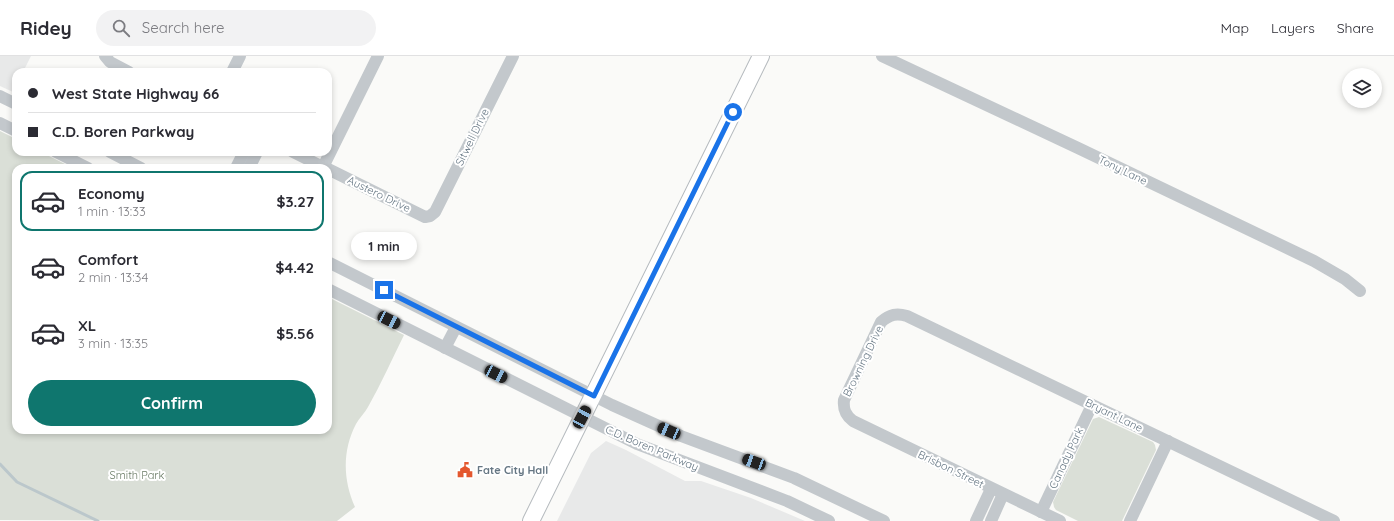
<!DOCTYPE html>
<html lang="en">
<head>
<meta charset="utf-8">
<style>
  body { margin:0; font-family:Quicksand,sans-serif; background:#f2f2f3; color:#2b2b33; height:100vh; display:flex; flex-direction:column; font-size:15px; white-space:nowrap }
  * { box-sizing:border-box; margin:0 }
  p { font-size:13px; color:#7c7c81 }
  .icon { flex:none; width:22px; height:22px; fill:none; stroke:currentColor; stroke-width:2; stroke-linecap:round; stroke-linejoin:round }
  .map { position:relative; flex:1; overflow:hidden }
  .panel { position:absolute; left:12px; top:108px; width:320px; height:270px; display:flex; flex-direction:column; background:#fff; border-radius:12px; box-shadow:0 2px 6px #0003 }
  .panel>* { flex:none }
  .guide { position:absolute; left:12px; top:12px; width:320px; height:88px; border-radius:12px; box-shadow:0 2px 6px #0003; display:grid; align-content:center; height:88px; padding:0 16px; background:#fff }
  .controls { position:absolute; left:1342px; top:12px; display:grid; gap:8px }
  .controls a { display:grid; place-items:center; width:40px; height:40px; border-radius:50%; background:#fff; box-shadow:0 2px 6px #0003; font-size:20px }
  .end { position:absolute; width:18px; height:18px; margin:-9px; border:5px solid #1a73e8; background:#fff; box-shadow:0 0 0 2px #fff }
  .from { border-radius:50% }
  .bubble { position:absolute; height:28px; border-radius:14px; background:#fff; box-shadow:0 2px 6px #0003; font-size:13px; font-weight:700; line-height:28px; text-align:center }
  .car { position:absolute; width:12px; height:24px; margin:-12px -6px; border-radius:5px; box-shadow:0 0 3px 1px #0007; background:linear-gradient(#222 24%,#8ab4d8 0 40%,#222 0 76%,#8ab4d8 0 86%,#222 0) }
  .guide b { display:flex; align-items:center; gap:14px; height:38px; font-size:15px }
  .guide b+b { border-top:1px solid #e1e1e2 }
  .guide i { width:10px; height:10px; background:#2b2b33 }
  ul { padding:7px 0 0; list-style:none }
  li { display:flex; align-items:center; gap:12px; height:60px; margin:0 8px 6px; padding:0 8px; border:2px solid transparent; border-radius:12px }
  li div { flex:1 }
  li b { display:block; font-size:15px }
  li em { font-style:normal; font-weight:700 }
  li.selected { border-color:#0f766e }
  li>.icon { width:36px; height:36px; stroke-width:1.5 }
  .cta { display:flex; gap:8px; margin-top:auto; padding:8px 16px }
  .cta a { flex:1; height:46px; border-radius:24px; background:#0f766e; color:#fff; font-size:16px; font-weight:700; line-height:46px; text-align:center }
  header { display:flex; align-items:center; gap:24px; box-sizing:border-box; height:56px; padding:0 20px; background:#fff; border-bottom:1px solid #e1e1e2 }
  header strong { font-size:19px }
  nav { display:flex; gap:22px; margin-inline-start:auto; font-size:14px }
  .search { width:280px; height:36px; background:#f2f2f3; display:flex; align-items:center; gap:10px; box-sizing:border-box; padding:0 14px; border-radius:22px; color:#7c7c81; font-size:15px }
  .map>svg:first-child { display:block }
  .built { fill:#e8e9e9 }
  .green { fill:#dadfd7 }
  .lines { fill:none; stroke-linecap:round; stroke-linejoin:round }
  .stream { stroke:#bbc7cb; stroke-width:3 }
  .major-casing { stroke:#b5babe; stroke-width:18 }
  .minor { stroke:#c3c8cc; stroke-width:12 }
  .major { stroke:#fff; stroke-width:16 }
  .route { stroke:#1a73e8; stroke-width:5 }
  .labels { text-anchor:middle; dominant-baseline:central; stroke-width:4; stroke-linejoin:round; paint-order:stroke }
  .street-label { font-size:11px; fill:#657683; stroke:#fff }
  .poi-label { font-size:11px; font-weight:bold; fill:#657683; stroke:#fff; text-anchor:start }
  .park-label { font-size:11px; fill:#687a64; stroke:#fff }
</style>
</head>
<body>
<header>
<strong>Ridey</strong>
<div class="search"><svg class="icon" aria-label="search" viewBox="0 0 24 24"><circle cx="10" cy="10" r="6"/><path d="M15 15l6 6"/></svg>Search here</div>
<nav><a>Map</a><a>Layers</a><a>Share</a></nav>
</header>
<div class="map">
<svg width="1394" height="465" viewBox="0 0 1394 465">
  <rect width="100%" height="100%" fill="#fafaf8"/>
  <!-- built -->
  <g class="built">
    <polygon points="0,0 31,0 23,16 16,16 16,31 13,36 0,30"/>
    <polygon points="606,385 626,394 685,425 701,425 751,442 805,465 557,465 591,397"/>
  </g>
  <!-- green -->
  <g class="green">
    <path d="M0,75L16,83V96H41L73,112H16V374H328V241L404,279C392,303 381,328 368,351C365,357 359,362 356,368C342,395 343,424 355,451L337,465L0,464Z"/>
    <polygon points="1099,361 1153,386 1155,389 1156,394 1122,465 1078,465 1056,454 1054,451 1053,446 1093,363"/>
  </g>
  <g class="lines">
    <!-- stream -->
    <polyline class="stream" points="0,408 17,426 98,465"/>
    <defs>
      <polyline id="major" points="531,465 761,0"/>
    </defs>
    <!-- major casing -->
    <use href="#major" class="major-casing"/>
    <!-- minor -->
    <g class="minor">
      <polyline points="105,0 110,6 129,16"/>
      <polyline points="882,0 1078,92 1314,205 1345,223 1360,235"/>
      <polyline points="232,16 240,0"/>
      <polyline points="0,40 16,48"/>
      <polyline points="0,67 16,75"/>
      <polyline points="56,96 88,112"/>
      <polyline points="110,96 141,112"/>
      <polyline points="293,96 325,112"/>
      <polyline points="323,111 378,0"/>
      <polyline points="236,112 244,96"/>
      <polyline points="249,112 257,96"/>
      <polyline points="328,113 425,161 430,160 435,156 513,0"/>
      <polyline points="328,206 612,349 681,380 794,422 884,465"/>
      <polyline points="328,233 637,388 787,445 829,465"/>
      <polyline points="445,292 456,271"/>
      <polyline points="1041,456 1092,349"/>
      <polyline points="976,465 991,433"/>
      <polyline points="991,465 1003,438"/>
      <path d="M1060,465L853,365C845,359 843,353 844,344L881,266C890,258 897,257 907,260L1334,465"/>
      <polyline points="1130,465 1168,385"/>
    </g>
    <!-- major -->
    <use href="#major" class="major"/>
  </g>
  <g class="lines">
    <!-- route -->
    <polyline class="route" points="384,234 594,340 733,56"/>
  </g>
  <!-- icons -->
  <defs>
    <symbol id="civic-bare" viewBox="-9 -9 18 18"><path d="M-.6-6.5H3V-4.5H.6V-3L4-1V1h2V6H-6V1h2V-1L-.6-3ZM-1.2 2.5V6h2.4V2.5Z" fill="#e4572e" stroke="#fff" stroke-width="2.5" paint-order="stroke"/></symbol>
  </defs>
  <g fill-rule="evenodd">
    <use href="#civic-bare" x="454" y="403" width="22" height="22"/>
  </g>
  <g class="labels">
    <!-- street labels -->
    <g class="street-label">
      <text transform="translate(472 81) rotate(-64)">Sitwell Drive</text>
      <text transform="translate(1123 114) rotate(26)">Tony Lane</text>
      <text transform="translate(379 138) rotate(26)">Austero Drive</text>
      <text transform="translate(863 305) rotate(-64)">Browning Drive</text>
      <text transform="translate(1114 359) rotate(26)">Bryant Lane</text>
      <text transform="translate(652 392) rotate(23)">C.D. Boren Parkway</text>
      <text transform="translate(1066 402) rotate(-65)">Canady Park</text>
      <text transform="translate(951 413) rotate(26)">Brisbon Street</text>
    </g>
    <!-- poi labels -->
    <g class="poi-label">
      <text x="477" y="414">Fate City Hall</text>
    </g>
    <!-- park labels -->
    <g class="park-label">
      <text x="137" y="419">Smith Park</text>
    </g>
  </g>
</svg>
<div class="controls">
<a><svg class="icon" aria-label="layers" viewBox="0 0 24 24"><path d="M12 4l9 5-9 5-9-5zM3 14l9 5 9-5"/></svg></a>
</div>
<i class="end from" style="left:733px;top:56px"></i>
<i class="end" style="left:384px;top:234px"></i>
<div class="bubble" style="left:351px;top:176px;width:66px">1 min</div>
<i class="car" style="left:389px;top:264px;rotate:117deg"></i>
<i class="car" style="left:496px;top:318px;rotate:117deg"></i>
<i class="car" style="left:582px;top:361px;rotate:28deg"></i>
<i class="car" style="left:669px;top:375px;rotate:293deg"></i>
<i class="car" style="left:754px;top:406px;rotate:290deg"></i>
<div class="guide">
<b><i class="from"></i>West State Highway 66</b>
<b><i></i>C.D. Boren Parkway</b>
</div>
<section class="panel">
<ul>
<li class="selected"><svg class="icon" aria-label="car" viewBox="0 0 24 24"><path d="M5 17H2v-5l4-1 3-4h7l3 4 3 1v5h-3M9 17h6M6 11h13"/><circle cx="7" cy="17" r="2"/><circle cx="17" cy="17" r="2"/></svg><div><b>Economy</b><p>1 min · 13:33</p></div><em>$3.27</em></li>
<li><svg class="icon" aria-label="car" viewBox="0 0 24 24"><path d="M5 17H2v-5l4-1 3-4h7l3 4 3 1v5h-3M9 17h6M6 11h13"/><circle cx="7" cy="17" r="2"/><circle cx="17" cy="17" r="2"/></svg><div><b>Comfort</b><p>2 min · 13:34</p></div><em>$4.42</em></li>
<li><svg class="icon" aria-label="car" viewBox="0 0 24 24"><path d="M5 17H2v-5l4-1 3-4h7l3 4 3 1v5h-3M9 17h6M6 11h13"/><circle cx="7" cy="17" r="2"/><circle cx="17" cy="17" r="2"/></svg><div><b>XL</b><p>3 min · 13:35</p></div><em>$5.56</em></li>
</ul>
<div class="cta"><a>Confirm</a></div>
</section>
</div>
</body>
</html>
